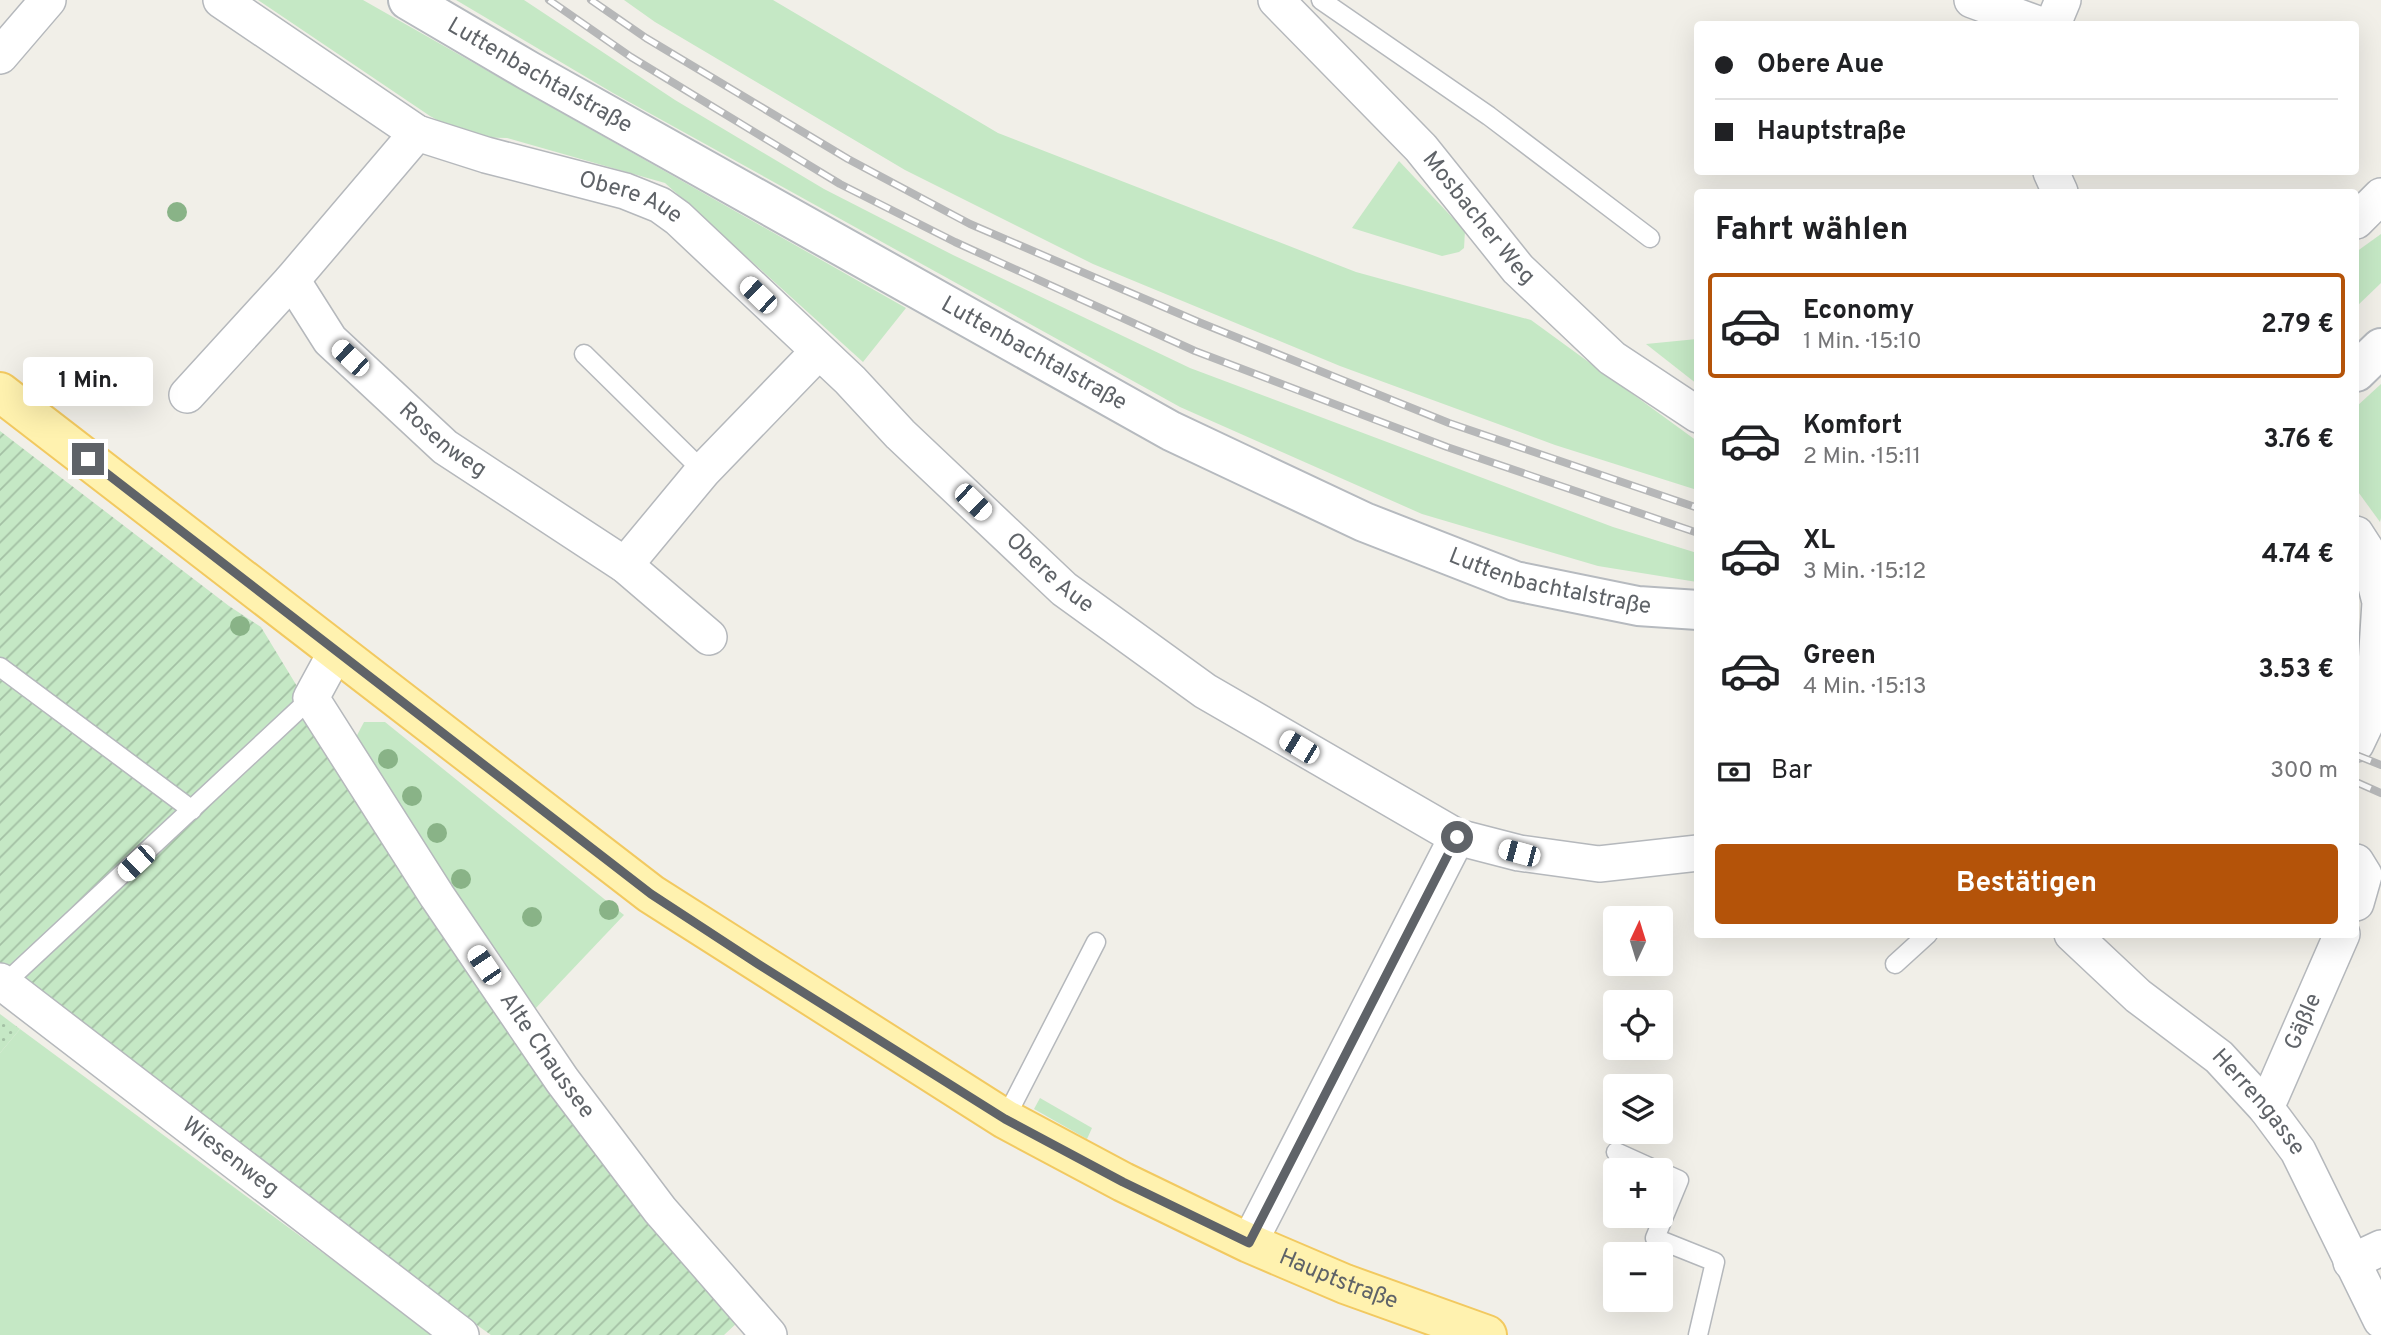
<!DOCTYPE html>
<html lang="de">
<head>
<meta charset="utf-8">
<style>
  body { margin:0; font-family:Overpass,sans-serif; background:#f2f2f2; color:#202124; height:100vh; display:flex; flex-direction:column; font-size:26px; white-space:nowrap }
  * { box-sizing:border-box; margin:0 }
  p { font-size:23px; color:#757577 }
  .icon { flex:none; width:38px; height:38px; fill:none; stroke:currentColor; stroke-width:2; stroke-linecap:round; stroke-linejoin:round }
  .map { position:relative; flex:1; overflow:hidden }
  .side { position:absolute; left:1694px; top:189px; width:665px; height:749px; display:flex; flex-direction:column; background:#fff; border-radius:7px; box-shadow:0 7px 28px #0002 }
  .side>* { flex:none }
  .banner { position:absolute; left:1694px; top:21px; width:665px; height:154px; border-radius:7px; box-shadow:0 7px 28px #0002; display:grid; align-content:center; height:154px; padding:0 21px; background:#fff }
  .needle { width:46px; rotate:4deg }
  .buttons { position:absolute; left:1603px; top:906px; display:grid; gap:14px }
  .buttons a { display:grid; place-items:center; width:70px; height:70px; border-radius:7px; background:#fff; box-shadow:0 7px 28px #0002; font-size:35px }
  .end { position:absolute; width:32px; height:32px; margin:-16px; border:9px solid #5f6368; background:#fff; box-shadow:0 0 0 4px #fff }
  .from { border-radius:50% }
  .bubble { position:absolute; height:49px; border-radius:7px; background:#fff; box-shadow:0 7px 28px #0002; font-size:23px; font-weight:700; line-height:49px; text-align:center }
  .car { position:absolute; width:21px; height:42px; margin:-21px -10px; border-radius:9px; box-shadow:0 0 5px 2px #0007; background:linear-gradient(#fff 24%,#345 0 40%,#fff 0 76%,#345 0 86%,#fff 0) }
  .banner b { display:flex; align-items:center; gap:24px; height:66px; font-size:26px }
  .banner b+b { border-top:2px solid #e0e0e0 }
  .banner i { width:18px; height:18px; background:#202124 }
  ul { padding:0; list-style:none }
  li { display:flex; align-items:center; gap:21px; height:105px; margin:0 14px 10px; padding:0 7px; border:4px solid transparent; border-radius:7px }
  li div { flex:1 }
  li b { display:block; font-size:26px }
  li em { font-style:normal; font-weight:700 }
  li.on { border-color:#b45309 }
  li>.icon { width:63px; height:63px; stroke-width:1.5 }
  h2 { padding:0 21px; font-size:32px; line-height:84px }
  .pay { display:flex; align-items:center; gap:18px; height:77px; padding:0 21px; font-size:26px }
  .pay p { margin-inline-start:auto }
  .primary-button { display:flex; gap:14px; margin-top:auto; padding:14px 21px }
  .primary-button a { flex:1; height:80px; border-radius:7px; background:#b45309; color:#fff; font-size:28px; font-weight:700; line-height:80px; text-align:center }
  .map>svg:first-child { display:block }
  .grass { fill:#c5e8c5 }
  .park { fill:url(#park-dots) }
  .garden { fill:url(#garden-furrows) }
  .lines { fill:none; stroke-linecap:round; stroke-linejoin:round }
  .lane-casing { stroke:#b5b8bc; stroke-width:21 }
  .street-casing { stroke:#b5b8bc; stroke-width:38 }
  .secondary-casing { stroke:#b6babf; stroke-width:42 }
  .primary-casing { stroke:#f2c960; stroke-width:42 }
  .lane { stroke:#fff; stroke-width:18 }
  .street { stroke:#fff; stroke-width:35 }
  .secondary { stroke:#fff; stroke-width:38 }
  .primary { stroke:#fff2af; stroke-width:38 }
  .rail-casing { stroke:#b6b7b8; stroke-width:8 }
  .rail { stroke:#fff; stroke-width:5; stroke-dasharray:16; stroke-linecap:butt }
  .tree { fill:#89b387 }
  .route { stroke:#5f6368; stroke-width:9 }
  .labels { text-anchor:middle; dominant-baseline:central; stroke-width:7; stroke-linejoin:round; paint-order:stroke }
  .street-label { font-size:23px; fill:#5f6368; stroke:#fff }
</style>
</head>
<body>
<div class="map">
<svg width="2381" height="1335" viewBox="0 0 2381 1335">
  <defs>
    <pattern id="park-dots" width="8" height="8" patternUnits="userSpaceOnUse" patternTransform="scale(1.75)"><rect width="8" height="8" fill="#c5e8c5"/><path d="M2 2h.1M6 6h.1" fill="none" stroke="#a3c0a4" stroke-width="1.8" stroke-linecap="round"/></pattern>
    <pattern id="garden-furrows" width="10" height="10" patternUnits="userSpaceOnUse" patternTransform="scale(1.75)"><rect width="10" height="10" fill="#c5e8c5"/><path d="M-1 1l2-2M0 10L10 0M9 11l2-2" fill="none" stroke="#a3c0a4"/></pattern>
  </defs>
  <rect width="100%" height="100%" fill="#f1efe8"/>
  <!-- grass -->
  <g class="grass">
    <polygon points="258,0 363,0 906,308 863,362 665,183 507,138 467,137 430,116"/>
    <polygon points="456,0 524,0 675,100 824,189 953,255 1190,368 1613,527 1697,553 1697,582 1598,566 1422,514 1180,407 613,93"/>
    <polygon points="624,0 773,0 998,133 1356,272 1531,320 1697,441 1697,490 1555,445 1340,366 1093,264 905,170 655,22"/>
    <polygon points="1399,161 1465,231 1464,248 1459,252 1442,256 1352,228"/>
    <polygon points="2381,234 2381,283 2356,307 2356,252"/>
    <polygon points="1697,339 1697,384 1646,344"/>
    <polygon points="2381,384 2381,518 2380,522 2356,489 2356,407"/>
    <polygon points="364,722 385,722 624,915 533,1011 354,741"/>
    <polygon points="20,1029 434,1335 0,1335 0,1053"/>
    <polygon points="1040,1098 1092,1128 1087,1139 1034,1109"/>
  </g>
  <!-- park -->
  <polygon class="park" points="0,1014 20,1029 0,1053"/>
  <!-- garden -->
  <polygon class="garden" points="0,431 229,606 261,627 447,933 738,1322 724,1335 491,1335 285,1189 0,971"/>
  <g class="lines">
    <defs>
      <g id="lane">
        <polyline points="1321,0 1489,116 1650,238"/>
        <polyline points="584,354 703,471"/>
        <polyline points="0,667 192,810"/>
        <polyline points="1895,964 1928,934"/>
        <polyline points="4,984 311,698"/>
        <polyline points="1005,1119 1096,942"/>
        <polyline points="1616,1152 1658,1171"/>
        <polyline points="1661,1172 1679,1180 1655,1238 1715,1262 1698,1335"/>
      </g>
      <g id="street">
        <path id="s1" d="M221,0L417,133L486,155L625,191L660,205L678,218L850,380L900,434L1064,589L1205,691L1457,837L1519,853L1599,864L1698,853"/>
        <path id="s2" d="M1276,0L1421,148L1518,269L1612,358L1698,415"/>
        <polyline points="1972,0 2038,24"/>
        <polyline points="2053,24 2063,0"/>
        <polyline points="0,56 48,0"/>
        <polyline points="2051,172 2060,192"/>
        <polyline points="2356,221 2381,196"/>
        <path id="s3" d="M292,280L330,340L445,447L625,565L709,637"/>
        <polyline points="187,395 292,280 417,133"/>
        <polyline points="2356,534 2367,551 2380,602 2375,681 2366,723 2356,744"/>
        <polyline points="625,565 703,471 818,352"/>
        <path id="s4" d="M336,652L311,698L437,896L562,1080L660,1210L769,1335"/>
        <polyline points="2356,862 2364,875 2356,903"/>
        <path id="s5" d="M2072,934L2138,996L2219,1057L2266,1108L2298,1151L2381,1320"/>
        <path id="s6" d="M0,981L461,1335"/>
        <path id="s7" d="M2266,1108L2342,934"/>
        <polyline points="1249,1243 1457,837"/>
        <polyline points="2351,1262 2381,1248"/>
      </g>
      <g id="secondary">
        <path id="s8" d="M408,0L529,71L1171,431L1364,522L1515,581L1638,606L1698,610"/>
        <polyline points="2356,372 2381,348"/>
      </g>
      <g id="primary">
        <path id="s9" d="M0,392L651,894L1005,1119L1123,1182L1249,1243L1345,1284L1487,1335"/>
      </g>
    </defs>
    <!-- lane casing -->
    <use href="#lane" class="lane-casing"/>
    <!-- street casing -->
    <use href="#street" class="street-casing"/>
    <!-- secondary casing -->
    <use href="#secondary" class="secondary-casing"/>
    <!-- primary casing -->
    <use href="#primary" class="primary-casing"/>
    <!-- lane -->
    <use href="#lane" class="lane"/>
    <!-- street -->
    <use href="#street" class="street"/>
    <!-- secondary -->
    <use href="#secondary" class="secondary"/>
    <!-- primary -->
    <use href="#primary" class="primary"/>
    <defs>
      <g id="rail">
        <polyline points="549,0 631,57 840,184 955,242 1195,351 1447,447 1698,533"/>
        <polyline points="591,0 646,38 848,159 970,224 1201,323 1449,423 1698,508"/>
        <polyline points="2356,755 2381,765"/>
        <polyline points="2356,782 2381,793"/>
      </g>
    </defs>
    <!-- rail casing -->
    <use href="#rail" class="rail-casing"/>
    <!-- rail -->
    <use href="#rail" class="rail"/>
  </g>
  <!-- trees -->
  <g class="tree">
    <circle cx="177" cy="212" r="10"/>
    <circle cx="240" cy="626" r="10"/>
    <circle cx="388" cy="759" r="10"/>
    <circle cx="412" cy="796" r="10"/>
    <circle cx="437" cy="833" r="10"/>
    <circle cx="461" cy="879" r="10"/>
    <circle cx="609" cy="910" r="10"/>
    <circle cx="532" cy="917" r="10"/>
  </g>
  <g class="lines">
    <!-- route -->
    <polyline class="route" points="88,459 651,894 758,964 1005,1119 1123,1182 1249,1243 1457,837"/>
  </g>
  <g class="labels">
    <!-- street labels -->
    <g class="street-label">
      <text stroke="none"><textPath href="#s8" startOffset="152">Luttenbachtalstraße</textPath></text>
      <text stroke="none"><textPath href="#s1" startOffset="460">Obere Aue</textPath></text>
      <text stroke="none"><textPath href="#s2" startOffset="298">Mosbacher Weg</textPath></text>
      <text stroke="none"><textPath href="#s8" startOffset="719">Luttenbachtalstraße</textPath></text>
      <text stroke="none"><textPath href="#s3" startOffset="222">Rosenweg</textPath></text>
      <text stroke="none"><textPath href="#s1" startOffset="1027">Obere Aue</textPath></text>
      <text stroke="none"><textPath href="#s8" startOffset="1286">Luttenbachtalstraße</textPath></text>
      <text stroke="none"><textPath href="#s7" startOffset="94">Gäßle</textPath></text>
      <text stroke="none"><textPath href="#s4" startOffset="481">Alte Chaussee</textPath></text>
      <text stroke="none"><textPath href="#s5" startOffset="252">Herrengasse</textPath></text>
      <text stroke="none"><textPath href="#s6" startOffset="290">Wiesenweg</textPath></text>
      <text stroke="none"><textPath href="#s9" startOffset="1612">Hauptstraße</textPath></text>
    </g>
  </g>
</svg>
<div class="buttons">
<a><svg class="needle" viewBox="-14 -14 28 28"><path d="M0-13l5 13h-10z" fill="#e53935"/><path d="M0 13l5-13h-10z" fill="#757577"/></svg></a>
<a><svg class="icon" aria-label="locate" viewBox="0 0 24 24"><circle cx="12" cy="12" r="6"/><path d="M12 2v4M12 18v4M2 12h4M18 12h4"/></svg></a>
<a><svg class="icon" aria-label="layers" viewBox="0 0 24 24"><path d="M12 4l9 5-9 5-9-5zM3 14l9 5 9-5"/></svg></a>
<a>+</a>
<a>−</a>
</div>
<i class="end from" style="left:1457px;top:837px"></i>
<i class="end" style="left:88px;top:459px"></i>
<div class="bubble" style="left:23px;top:357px;width:130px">1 Min.</div>
<i class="car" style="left:758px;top:295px;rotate:314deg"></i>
<i class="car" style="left:350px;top:358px;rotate:313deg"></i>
<i class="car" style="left:973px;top:502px;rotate:134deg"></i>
<i class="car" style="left:1299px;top:747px;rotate:301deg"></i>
<i class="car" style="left:1519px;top:853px;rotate:285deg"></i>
<i class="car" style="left:136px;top:863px;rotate:227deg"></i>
<i class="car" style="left:484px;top:965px;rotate:326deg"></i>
<div class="banner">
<b><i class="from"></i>Obere Aue</b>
<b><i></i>Hauptstraße</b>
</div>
<section class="side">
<h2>Fahrt wählen</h2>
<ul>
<li class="on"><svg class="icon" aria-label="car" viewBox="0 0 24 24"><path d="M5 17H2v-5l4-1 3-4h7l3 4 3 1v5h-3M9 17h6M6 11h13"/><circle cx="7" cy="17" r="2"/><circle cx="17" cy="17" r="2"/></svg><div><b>Economy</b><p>1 Min. · 15:10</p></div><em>2.79 €</em></li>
<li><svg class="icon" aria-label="car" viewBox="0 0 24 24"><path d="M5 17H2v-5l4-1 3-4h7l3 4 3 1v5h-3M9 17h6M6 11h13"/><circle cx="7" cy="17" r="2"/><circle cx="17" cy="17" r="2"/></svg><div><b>Komfort</b><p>2 Min. · 15:11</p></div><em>3.76 €</em></li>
<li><svg class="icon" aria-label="car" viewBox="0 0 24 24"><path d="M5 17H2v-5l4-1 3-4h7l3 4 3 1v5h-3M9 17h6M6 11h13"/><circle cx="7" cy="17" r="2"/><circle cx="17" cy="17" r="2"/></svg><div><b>XL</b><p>3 Min. · 15:12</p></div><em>4.74 €</em></li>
<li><svg class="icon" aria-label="car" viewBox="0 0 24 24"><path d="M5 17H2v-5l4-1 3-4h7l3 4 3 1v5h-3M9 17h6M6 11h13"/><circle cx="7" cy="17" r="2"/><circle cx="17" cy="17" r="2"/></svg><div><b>Green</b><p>4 Min. · 15:13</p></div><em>3.53 €</em></li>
</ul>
<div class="pay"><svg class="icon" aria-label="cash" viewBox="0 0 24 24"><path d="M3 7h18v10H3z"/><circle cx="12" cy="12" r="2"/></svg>Bar<p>300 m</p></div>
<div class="primary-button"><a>Bestätigen</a></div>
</section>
</div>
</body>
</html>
